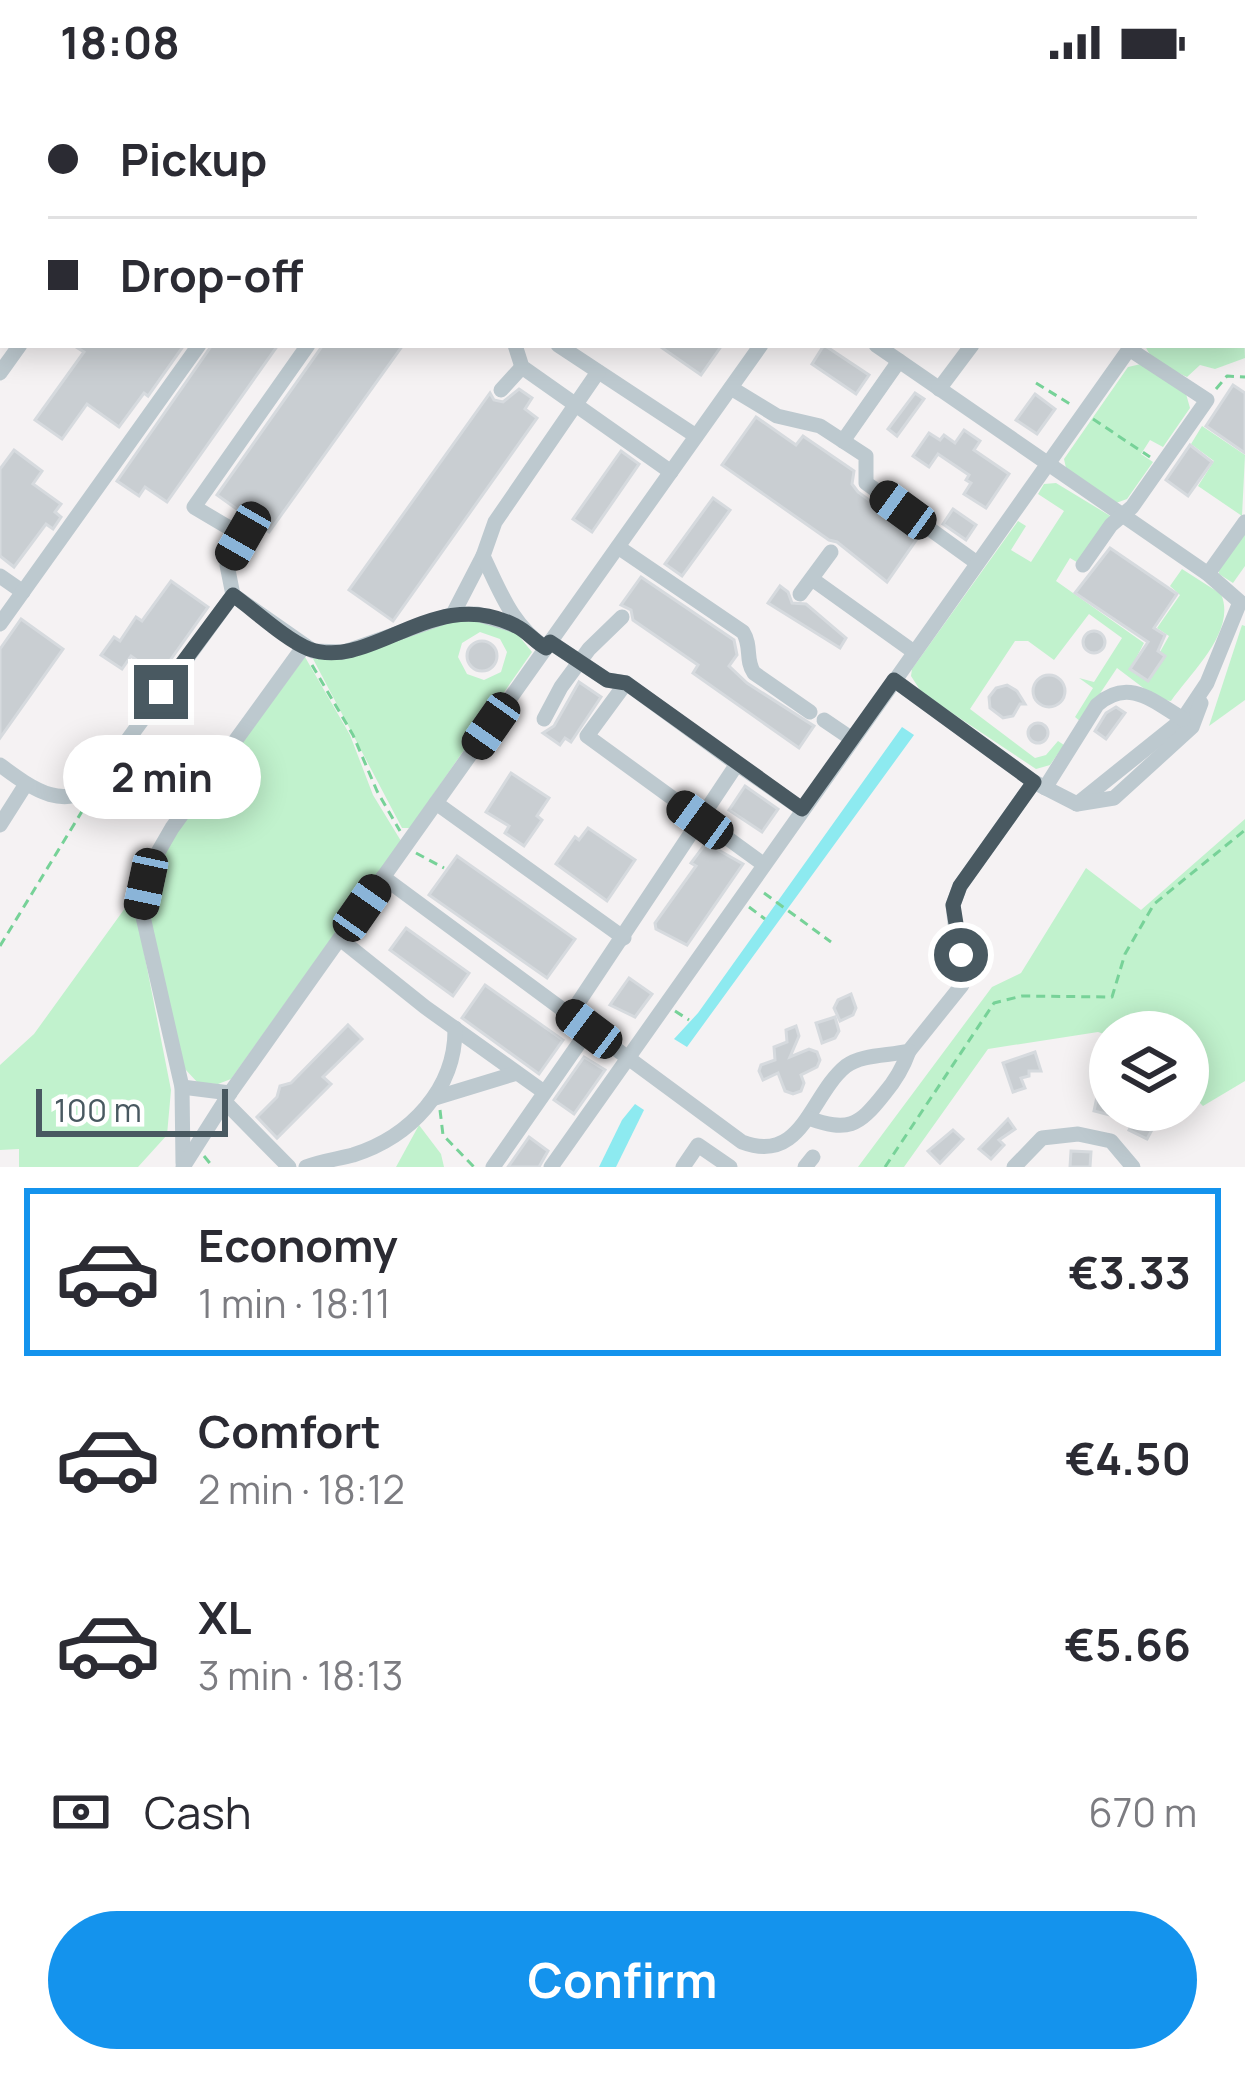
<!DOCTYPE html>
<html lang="en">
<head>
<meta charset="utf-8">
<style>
  body { margin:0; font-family:Manrope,sans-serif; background:#f7f7f7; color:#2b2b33; height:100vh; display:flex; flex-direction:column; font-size:45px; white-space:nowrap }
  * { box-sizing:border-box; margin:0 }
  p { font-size:39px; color:#7c7c81 }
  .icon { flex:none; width:66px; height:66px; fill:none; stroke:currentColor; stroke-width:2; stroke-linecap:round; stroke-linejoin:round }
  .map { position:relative; height:1083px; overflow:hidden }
  .side { display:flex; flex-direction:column; background:#fff; flex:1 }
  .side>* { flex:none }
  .guide { position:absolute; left:0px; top:0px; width:1245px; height:264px; box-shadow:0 6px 30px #0003; display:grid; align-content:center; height:264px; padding:0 48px; background:#fff }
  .tools { position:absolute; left:1089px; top:927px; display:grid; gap:24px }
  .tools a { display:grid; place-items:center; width:120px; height:120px; border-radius:50%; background:#fff; box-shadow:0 6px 30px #0003; font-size:60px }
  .scale { position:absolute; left:36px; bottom:30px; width:192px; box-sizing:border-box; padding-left:12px; border:6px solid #495961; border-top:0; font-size:33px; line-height:42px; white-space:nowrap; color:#495961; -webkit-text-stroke:9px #fff; paint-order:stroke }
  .end { position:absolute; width:54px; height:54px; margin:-27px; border:15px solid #495961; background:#fff; box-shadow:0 0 0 6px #fff }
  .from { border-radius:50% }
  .bubble { position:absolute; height:84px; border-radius:42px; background:#fff; box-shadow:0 6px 30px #0003; font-size:39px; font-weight:700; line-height:84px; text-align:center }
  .car { position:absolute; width:36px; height:72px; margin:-36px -18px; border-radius:15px; box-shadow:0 0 9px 3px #0007; background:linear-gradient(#222 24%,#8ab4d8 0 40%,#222 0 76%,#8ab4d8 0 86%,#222 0) }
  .guide b { display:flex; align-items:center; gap:42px; height:114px; font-size:45px }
  .guide b+b { border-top:3px solid #e1e1e2 }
  .guide i { width:30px; height:30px; background:#2b2b33 }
  ul { padding:21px 0 0; list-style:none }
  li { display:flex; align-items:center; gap:36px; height:168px; margin:0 24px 18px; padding:0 24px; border:6px solid transparent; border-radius:0px }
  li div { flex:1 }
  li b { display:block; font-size:45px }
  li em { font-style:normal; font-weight:700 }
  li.active { border-color:#1493ed }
  li>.icon { width:108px; height:108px; stroke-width:1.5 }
  .pay { display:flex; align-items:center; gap:30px; height:132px; padding:0 48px; font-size:45px }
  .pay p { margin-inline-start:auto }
  .button { display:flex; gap:24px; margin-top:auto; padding:24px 48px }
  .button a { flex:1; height:138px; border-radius:72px; background:#1493ed; color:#fff; font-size:48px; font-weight:700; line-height:138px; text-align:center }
  .status { display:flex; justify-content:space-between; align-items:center; height:84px; padding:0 60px; background:#fff; direction:ltr }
  .status svg { height:33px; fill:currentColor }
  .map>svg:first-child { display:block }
  .green { fill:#c1f2cd; fill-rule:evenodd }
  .water { fill:#8deaf0 }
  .building { fill:#c9ced2; stroke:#d6dade; stroke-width:3 }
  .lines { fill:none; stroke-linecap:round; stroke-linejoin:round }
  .path { stroke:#77d298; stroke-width:3; stroke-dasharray:9 6; stroke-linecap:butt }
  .minor { stroke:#bdc9cf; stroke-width:15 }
  .route { stroke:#495961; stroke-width:15 }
</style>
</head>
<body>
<div class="status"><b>18:08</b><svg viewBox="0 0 49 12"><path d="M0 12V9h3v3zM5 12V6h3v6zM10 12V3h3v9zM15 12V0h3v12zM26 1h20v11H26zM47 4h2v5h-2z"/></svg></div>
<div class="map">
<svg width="1245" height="1083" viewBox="0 0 1245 1083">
  <rect width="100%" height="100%" fill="#f5f2f3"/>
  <!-- green -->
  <g class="green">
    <path d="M1242,202L1245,274L1215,285L1200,281L1187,293C1171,285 1151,279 1145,261H1242Z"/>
    <polygon points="1141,280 1186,310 1190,324 1163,363 1150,356 1141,370 1153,378 1127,415 1116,419 1066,384 1064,375 1128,283"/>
    <polygon points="1202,342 1245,371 1242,432 1198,402 1214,377 1191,360"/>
    <path d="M1056,399L1112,433L1080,480L1070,474L1056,497L1144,559L1130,586L1148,597L1165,572L1160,568L1169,552L1157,544L1180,511L1170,502L1182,485L1221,510C1237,547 1191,588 1171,617L1158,615L1117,584L1081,638L1075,633L1093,604L1079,594L1094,598L1122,554L1089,530L1054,576L1028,557H1015L970,625L1035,674L1046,671L1058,657L1064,661L1050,681L1036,685L922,609L911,592L912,585L1018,437L1026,442L1011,466L1031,478L1064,427L1038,410L1044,400Z"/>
    <polygon points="1245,447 1245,482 1233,499 1219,490 1219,482"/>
    <path d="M476,534L514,546L532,568L410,744H402L311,571L414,544ZM480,548L500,555L507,568L501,588L484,596L467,590L458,573L462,559Z"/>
    <polygon points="1242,541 1245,542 1245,616 1209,642"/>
    <polygon points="305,573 350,651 373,711 401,757 231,995 218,1000 198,999 185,985 145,830 160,770"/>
    <polygon points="1245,735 1245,997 1203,1022 1188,1007 1188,948 1110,948 1110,952 1098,948 988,965 904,1083 858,1083 992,903 1021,889 1086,784 1141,826"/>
    <polygon points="141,802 138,838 171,1006 167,1051 138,1083 19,1083 19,1065 0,1066 0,981 34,950"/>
    <polygon points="419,1041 441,1070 444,1083 396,1083"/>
  </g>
  <!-- water -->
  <g class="water">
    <polygon points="902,643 914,651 687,963 674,955 698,929"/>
    <polygon points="635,1020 644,1026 616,1083 599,1083 622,1036"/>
  </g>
  <!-- building -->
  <g class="building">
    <polygon points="73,261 184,261 148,312 144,309 119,343 87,320 62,355 35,336 84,268"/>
    <polygon points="212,261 278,261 167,418 145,403 139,412 117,397"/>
    <polygon points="323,261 403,261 269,448 217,411"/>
    <polygon points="658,261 722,261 701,291"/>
    <polygon points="824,261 869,291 856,310 812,280"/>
    <polygon points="1233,301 1245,309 1245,369 1206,342"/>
    <polygon points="519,305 532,314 525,325 537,334 393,537 349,506 490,309 494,316 503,318"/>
    <polygon points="915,309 924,315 897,352 888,345"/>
    <polygon points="1035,310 1055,325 1037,350 1016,336"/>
    <polygon points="756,333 796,361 803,352 854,387 852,400 858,408 919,452 887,498 837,458 829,456 722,381"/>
    <polygon points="964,346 980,357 974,366 1009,390 986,424 964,410 971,399 966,396 969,391 938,370 929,383 913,372 929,349 940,356 944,351 955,359"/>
    <polygon points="1190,361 1212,378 1188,412 1166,396"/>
    <polygon points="14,366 42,387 33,400 61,420 55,428 61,433 53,445 46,440 14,483 0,472 0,385"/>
    <polygon points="621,367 639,380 592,448 573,435"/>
    <polygon points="713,414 730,426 682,492 665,480"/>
    <polygon points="953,425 976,441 966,456 943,440"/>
    <polygon points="1110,464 1177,510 1154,544 1165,551 1158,567 1165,572 1148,597 1130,585 1148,558 1075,509"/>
    <polygon points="641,493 734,556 737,571 729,582 747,599 814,642 799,664 693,589 698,581 633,536 631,526 621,521"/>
    <polygon points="171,497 208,523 159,592 131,572 122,585 101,571 114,553 120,557 136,533 142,537"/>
    <polygon points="780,502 788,508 792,519 806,520 846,554 840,564 768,519"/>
    <polygon points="21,535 63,565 0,654 0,565"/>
    <circle cx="1094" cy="558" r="11"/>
    <circle cx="482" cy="572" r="15"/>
    <circle cx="1049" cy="607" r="16"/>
    <polygon points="579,598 601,613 571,658 565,654 560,661 543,649 554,642"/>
    <polygon points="1007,601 1017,607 1025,620 1020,620 1013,632 1003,634 990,624 989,613 996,604"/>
    <polygon points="1116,623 1125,629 1106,655 1095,647 1106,629"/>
    <circle cx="1038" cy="649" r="10"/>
    <polygon points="511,689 549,714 537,732 542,736 524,762 505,749 509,742 486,728"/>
    <polygon points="745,702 778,725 762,748 729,726"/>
    <polygon points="588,744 635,776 607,817 556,780 575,753 579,756"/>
    <polygon points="706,759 743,780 687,861 656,845 655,839 696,782 691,779"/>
    <polygon points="457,772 575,855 547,894 429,811"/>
    <polygon points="406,844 469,889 453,912 390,866"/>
    <polygon points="629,894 652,910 635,933 610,921"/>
    <polygon points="485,901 563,956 539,990 462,934"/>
    <polygon points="851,910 856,924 853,931 840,937 834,924 838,916"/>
    <polygon points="835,933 839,947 835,954 822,959 816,939"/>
    <polygon points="348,941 362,955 323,993 331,1000 277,1054 257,1033 277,1013 280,1002 291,999"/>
    <polygon points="796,942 799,952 790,973 809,965 817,968 820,976 817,983 801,991 804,999 801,1007 793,1010 785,1007 778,989 763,996 759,987 761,981 775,976 774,963 787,958 786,946"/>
    <polygon points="1035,968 1041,987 1029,987 1029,992 1021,994 1025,1004 1013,1008 1003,979"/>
    <polygon points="584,973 605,986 574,1030 554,1016"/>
    <polygon points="1098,1008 1110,1010 1110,1031 1094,1027"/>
    <polygon points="1137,1030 1155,1040 1147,1055 1129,1046"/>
    <polygon points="1008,1035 1015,1045 999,1056 1004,1061 991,1075 979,1065"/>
    <polygon points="953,1046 963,1055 940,1079 928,1067"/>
    <polygon points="529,1053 548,1067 539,1083 508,1083"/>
    <polygon points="1071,1067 1091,1068 1090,1083 1070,1083"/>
  </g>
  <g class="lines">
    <!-- path -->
    <g class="path">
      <polyline points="1036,299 1070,320"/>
      <polyline points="1216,305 1227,292 1245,293"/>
      <polyline points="1093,335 1150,373"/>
      <polyline points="312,581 353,651 377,707 400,747"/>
      <polyline points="416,769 444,784"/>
      <polyline points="764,809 831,858"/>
      <polyline points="749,823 765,835"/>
      <polyline points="0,862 84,724"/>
      <polyline points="675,927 689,936"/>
      <polyline points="440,1026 443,1051 474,1083"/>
      <polyline points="204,1072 213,1083"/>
      <polyline points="885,1083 994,919 1022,912 1112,913 1125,870 1154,820 1245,746"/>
    </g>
    <!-- minor -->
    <g class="minor">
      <polyline points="122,0 126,3"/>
      <polyline points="167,0 171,3"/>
      <polyline points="585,0 590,3"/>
      <polyline points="727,0 731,3"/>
      <polyline points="873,0 877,3"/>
      <polyline points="926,0 929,3"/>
      <polyline points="1101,0 1105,3"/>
      <polyline points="1165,0 1173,3"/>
      <polyline points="517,3 520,0"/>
      <polyline points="611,3 614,0"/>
      <polyline points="686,3 688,0"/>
      <polyline points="763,3 769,0"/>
      <polyline points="943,3 946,0"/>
      <polyline points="1210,3 1212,0"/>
      <polyline points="1242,35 1245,36"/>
      <polyline points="1242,107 1245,102"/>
      <polyline points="1242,193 1245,195"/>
      <polyline points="515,261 522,283 671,388"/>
      <polyline points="558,261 696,352"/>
      <polyline points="876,261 1208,490 1240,518 1207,599 1183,635 1077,720"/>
      <polyline points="0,289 20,261"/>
      <polyline points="731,304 777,332 820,342 866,372 866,399 977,479"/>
      <polyline points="939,305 972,261"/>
      <polyline points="501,306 522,283"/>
      <polyline points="843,357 899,277"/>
      <path d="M618,463L743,548C752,562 745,576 754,589L810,628"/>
      <polyline points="1083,481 1111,441 1132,423 1207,316 1129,265"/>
      <polyline points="1208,490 1245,438"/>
      <polyline points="0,492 23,508"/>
      <polyline points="812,495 914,568"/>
      <polyline points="800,510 831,468"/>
      <polyline points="233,511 313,567 344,568 453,530 477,530 520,543"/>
      <polyline points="453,530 483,472"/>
      <polyline points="0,540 199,261"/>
      <polyline points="550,558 607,596 626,599"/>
      <path d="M546,564C512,542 500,507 483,472L495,438L598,288"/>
      <polyline points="894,596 1034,698 1077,720 1114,714 1192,643 1201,619"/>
      <polyline points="544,635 561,603 589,565 622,533"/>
      <polyline points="824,636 852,655"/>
      <polyline points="737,680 626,599 587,652 763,780"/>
      <path d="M0,681C31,704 68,732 100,694L233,511L227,481L243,452L194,423L308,261"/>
      <path d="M1045,704L1097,621C1128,593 1153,617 1183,635"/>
      <polyline points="436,719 624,854"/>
      <polyline points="0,741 26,700"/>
      <path d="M383,793L742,1058C803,1081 810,1011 846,982C862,970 889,972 909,967L962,901L953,821L960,802L1034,698"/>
      <polyline points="340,855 425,923 544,1008"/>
      <polyline points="570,931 737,680 802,725"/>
      <polyline points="182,1003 230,1009"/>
      <polyline points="435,1014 517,989"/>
      <polyline points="225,1018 289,1083"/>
      <path d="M808,1034C848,1048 858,1043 884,1010C896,996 903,984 909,967"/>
      <polyline points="183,1079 182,1003 141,824 157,770 172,744 304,562"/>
      <polyline points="183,1083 230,1009 761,261"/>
      <path d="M306,1083C321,1077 338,1075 353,1071C410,1053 456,1005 455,944"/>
      <polyline points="493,1083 589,945"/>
      <polyline points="551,1083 1132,261"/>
      <polyline points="683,1083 698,1061 730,1083"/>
      <polyline points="805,1083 813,1073"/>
      <polyline points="1014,1083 1042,1054 1078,1050 1111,1057 1133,1083"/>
    </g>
  </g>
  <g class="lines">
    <!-- route -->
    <path class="route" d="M161,608L233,511C254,526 286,556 309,565C372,588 434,499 516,542C527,547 535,558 546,564L550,558L607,596L626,599L802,725L894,596L1034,698L960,802L953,821L961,871"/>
  </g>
</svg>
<div class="tools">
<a><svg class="icon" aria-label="layers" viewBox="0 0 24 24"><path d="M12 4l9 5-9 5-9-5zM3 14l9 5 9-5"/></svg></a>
</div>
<div class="scale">100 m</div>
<i class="end from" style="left:961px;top:871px"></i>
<i class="end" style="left:161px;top:608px"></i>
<div class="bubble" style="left:63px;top:651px;width:198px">2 min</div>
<i class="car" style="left:903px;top:426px;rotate:306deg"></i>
<i class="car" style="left:243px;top:452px;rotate:210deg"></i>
<i class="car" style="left:491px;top:642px;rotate:215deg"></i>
<i class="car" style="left:700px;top:736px;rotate:306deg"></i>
<i class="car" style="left:146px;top:800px;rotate:192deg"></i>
<i class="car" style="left:362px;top:824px;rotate:35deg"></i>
<i class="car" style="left:589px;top:945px;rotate:307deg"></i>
<div class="guide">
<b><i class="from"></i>Pickup</b>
<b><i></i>Drop-off</b>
</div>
</div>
<section class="side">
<ul>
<li class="active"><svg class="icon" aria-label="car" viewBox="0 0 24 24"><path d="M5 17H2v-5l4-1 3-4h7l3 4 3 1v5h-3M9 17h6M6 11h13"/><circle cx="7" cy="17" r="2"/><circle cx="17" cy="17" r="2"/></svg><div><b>Economy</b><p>1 min · 18:11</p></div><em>€3.33</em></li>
<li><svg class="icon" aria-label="car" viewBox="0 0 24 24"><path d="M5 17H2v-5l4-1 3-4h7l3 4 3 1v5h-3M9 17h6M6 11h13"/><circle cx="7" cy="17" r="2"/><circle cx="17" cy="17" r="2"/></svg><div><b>Comfort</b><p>2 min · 18:12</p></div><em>€4.50</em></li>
<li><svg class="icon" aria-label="car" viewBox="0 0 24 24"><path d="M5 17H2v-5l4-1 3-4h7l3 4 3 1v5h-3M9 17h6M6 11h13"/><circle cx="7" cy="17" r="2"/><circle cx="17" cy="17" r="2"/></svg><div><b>XL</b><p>3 min · 18:13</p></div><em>€5.66</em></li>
</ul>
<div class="pay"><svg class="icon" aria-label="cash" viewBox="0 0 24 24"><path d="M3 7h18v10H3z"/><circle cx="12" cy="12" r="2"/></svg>Cash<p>670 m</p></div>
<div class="button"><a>Confirm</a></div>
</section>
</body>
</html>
